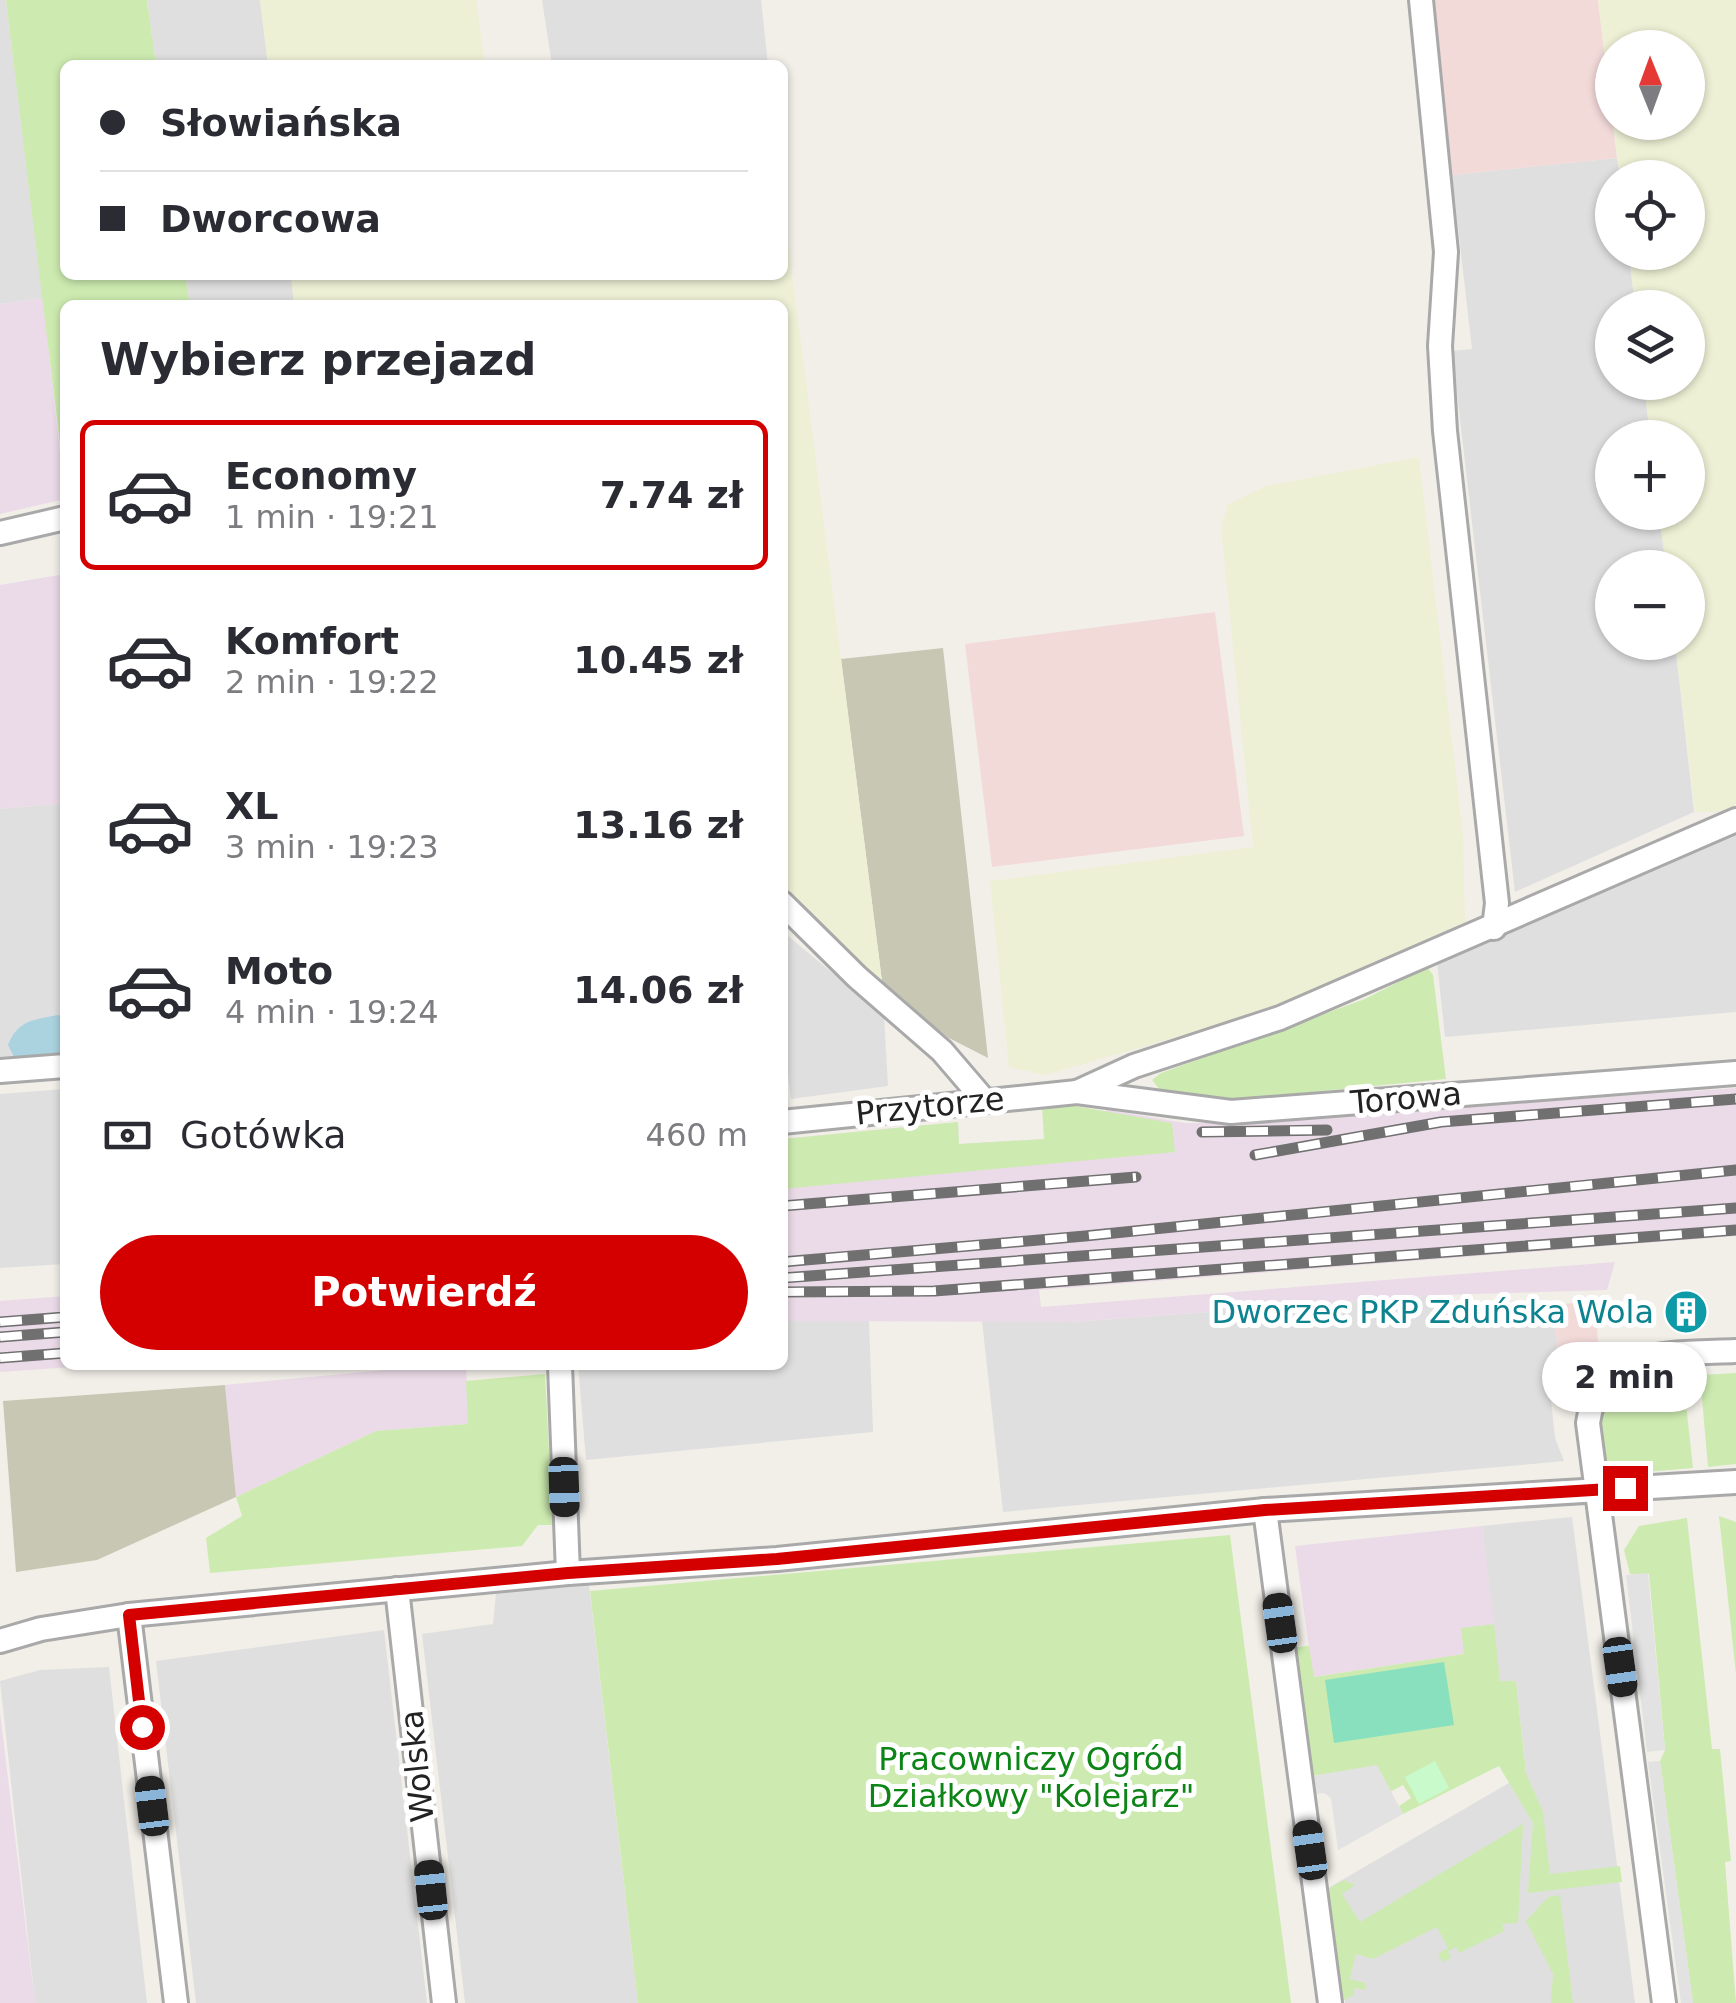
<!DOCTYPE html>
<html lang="pl">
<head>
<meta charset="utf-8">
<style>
  body { margin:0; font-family:"DejaVu Sans",sans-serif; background:#f7f7f7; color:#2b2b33; height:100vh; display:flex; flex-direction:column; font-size:38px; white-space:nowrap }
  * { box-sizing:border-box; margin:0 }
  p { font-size:32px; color:#7c7c81 }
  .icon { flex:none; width:55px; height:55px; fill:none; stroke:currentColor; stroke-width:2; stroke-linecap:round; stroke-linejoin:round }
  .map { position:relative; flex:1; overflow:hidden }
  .side { position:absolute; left:60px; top:300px; width:728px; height:1070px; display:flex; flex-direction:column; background:#fff; border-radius:15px; box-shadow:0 2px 8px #0004 }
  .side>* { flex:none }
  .banner { position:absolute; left:60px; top:60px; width:728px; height:220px; border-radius:15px; box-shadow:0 2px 8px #0004; display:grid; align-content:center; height:220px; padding:0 40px; background:#fff }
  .needle { width:65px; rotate:359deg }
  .controls { position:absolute; left:1595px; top:30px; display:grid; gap:20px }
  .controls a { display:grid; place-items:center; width:110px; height:110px; border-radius:50%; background:#fff; box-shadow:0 2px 8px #0004; font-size:50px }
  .end { position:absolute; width:45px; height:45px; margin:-22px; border:12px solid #d40000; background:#fff; box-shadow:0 0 0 5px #fff }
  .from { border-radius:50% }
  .bubble { position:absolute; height:70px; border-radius:35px; background:#fff; box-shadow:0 2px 8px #0004; font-size:32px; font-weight:700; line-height:70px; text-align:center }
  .car { position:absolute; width:30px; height:60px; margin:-30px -15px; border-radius:12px; box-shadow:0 0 8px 2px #0007; background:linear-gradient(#222 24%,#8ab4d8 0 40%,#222 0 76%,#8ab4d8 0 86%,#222 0) }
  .banner b { display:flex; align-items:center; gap:35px; height:95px; font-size:38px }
  .banner b+b { border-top:2px solid #e1e1e2 }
  .banner i { width:25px; height:25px; background:#2b2b33 }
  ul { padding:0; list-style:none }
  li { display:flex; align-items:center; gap:30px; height:150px; margin:0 20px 15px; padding:0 20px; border:5px solid transparent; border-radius:15px }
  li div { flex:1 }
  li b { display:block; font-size:38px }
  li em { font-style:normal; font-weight:700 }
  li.selected { border-color:#d40000 }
  li>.icon { width:90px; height:90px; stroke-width:1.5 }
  h2 { padding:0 40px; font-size:45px; line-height:120px }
  .pay { display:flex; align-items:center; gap:25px; height:110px; padding:0 40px; font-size:38px }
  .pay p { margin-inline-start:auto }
  .primary-button { display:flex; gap:20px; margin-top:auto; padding:20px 40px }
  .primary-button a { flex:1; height:115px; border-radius:60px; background:#d40000; color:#fff; font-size:40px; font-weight:700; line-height:115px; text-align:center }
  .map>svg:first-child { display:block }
  .residential { fill:#e0dfdf }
  .commercial { fill:#f2dad9 }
  .industrial { fill:#ebdbe8 }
  .construction { fill:#c7c7b4 }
  .farmland { fill:#eef0d5 }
  .grass { fill:#cdebb0 }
  .park { fill:#c8facc }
  .pitch { fill:#88e0be }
  .parking { fill:#e2e2e2 }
  .water { fill:#aad3df }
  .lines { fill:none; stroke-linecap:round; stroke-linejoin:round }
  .minor-casing { stroke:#a9a9a9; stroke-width:28 }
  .minor { stroke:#fff; stroke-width:22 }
  .rail-casing { stroke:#707070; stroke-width:11 }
  .rail { stroke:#fff; stroke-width:8; stroke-dasharray:22; stroke-linecap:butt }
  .route { stroke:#d40000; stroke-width:12 }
  .labels { text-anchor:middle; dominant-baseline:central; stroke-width:10; stroke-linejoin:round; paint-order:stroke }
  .street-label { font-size:32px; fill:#222; stroke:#fff }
  .culture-label { font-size:32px; fill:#0d838f; stroke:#fff; text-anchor:end }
  .park-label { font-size:32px; fill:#0c8416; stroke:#fff }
</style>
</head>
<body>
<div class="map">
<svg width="1736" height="2003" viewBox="0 0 1736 2003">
  <rect width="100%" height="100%" fill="#f2efe9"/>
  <!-- residential -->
  <g class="residential">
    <polygon points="0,0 6,0 43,298 0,304"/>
    <polygon points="147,0 260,0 268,65 156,65"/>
    <polygon points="542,0 761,0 768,65 552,65"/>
    <polygon points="1617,158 1620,177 1612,178 1612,252 1629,253 1635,307 1612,308 1612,382 1644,383 1650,437 1612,438 1612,512 1659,513 1666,567 1612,568 1612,642 1675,643 1694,812 1515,892 1452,351 1472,349 1452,175"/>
    <polygon points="185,275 291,275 294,305 190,305"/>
    <polygon points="65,803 65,1060 0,1065 0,809"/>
    <polygon points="1736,832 1736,1012 1445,1037 1437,962"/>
    <polygon points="782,931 884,1016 888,1086 791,1099 782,1024"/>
    <polygon points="65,1089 65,1264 0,1268 0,1094"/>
    <polygon points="1439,1295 1443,1314 1553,1305 1559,1360 1548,1361 1549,1380 1555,1438 1564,1461 1003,1512 982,1321 1073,1322"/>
    <polygon points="783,1321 869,1321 873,1432 586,1460 578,1365 782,1365"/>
    <polygon points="1572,1517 1635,2003 1345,2003 1330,1887 1526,1773 1516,1681 1500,1682 1482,1526"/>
    <polygon points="589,1585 638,2003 465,2003 422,1634 493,1624 496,1593"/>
    <polygon points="384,1630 427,2003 196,2003 156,1661"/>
    <polygon points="109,1667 147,2003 35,2003 0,1681 40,1670"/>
  </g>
  <!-- commercial -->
  <g class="commercial">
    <polygon points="1432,0 1598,0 1617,158 1452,175"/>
    <polygon points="1215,612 1244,836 992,867 965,644"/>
    <polygon points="1604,1300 1597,1326 1598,1343 1586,1344 1587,1361 1574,1362 1574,1378 1549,1380 1548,1361 1559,1360 1553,1305"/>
  </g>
  <!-- industrial -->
  <g class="industrial">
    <polygon points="43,298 65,499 0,514 0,304"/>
    <polygon points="65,574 65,803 0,809 0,585"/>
    <polygon points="1736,1088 1736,1236 1039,1290 1041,1307 1615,1262 1607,1290 1439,1295 1073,1322 783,1321 782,1139 958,1122 959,1144 1044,1139 1108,1110 1185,1123 1222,1123"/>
    <polygon points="65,1296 65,1365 102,1365 0,1372 0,1301"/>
    <polygon points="439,1365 466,1365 469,1424 376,1431 236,1497 225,1385"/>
    <polygon points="1482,1526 1494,1624 1473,1627 1465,1654 1313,1677 1295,1546"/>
    <polygon points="0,1712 35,2003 0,2003"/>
  </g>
  <!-- construction -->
  <g class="construction">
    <polygon points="943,648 988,1058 949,1038 883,989 841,659"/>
    <polygon points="225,1385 236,1497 97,1560 16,1572 3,1401"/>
  </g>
  <!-- farmland -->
  <g class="farmland">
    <polygon points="260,0 476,0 485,65 268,65"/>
    <polygon points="1598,0 1736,0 1736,806 1724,812 1695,812 1675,643 1688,642 1688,568 1666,567 1659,513 1688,512 1688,438 1650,437 1644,383 1688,382 1688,308 1635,307 1629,253 1688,252 1688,178 1620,177 1613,123 1688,122 1688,48 1612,48 1612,119"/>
    <polygon points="783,225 786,225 883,989 854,966 783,892 782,305 294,305 291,275 782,275"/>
    <polygon points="1419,457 1463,834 1465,922 1294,998 1218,1025 1045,1075 1009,1067 990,881 1253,847 1221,528 1228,504 1266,486"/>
  </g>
  <!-- grass -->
  <g class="grass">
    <polygon points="6,0 147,0 156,65 65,65 65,275 185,275 190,305 65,305 65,485"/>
    <polygon points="1427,967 1433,975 1446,1079 1228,1100 1164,1095 1152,1080 1161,1073 1365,999"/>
    <polygon points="1042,1106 1075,1106 1172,1123 1175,1152 783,1189 783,1139 958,1122 959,1144 1044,1139"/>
    <polygon points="1736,1373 1736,1464 1708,1467 1700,1375"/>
    <polygon points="545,1374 553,1525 538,1525 522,1546 210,1573 206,1538 242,1516 236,1497 376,1431 468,1424 466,1381"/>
    <polygon points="1683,1377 1693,1468 1623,1474 1606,1468 1598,1423 1606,1398 1643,1379"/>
    <polygon points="1719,1516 1736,1522 1736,1674"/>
    <polygon points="1687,1518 1712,1749 1720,1749 1731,1861 1725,1862 1736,2003 1693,2003 1660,1761 1665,1750 1649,1574 1630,1574 1624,1550 1639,1526"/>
    <polygon points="1230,1535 1291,2003 638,2003 590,1591"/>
    <polygon points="1494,1624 1500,1681 1516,1681 1526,1773 1543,1812 1550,1874 1620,1866 1622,1882 1528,1893 1533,1823 1499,1766 1403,1814 1399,1806 1411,1798 1403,1785 1390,1792 1376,1766 1312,1776 1296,1647 1309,1646 1314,1677 1464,1654 1461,1628"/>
    <polygon points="1523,1824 1518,1923 1502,1924 1504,1931 1459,1953 1456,1947 1448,1951 1451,1958 1443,1962 1438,1954 1448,1948 1437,1927 1373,1959 1356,1954 1350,1979 1366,1983 1365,1990 1353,1988 1354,1995 1342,2001 1327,1889 1344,1880 1355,1885 1342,1894 1360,1922"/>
    <polygon points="1560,1895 1573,2003 1551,2003 1553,1974 1526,1921 1548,1897"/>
  </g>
  <!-- park -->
  <polygon class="park" points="1435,1761 1449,1788 1419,1804 1405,1777"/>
  <!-- pitch -->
  <polygon class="pitch" points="1444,1662 1454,1725 1334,1743 1325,1680"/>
  <!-- parking -->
  <g class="parking">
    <polygon points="1648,1573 1665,1750 1647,1752 1626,1575"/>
    <polygon points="1660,1761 1693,2003 1681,2003 1648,1762"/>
    <polygon points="1377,1765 1403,1814 1338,1850 1331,1798 1324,1793 1315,1794 1312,1776"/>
  </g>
  <!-- water -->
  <path class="water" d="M58,1015L65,1016V1058L14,1057L8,1045C18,1020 33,1020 58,1015Z"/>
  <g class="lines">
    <defs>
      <g id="minor">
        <polyline points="1421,0 1446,252 1440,346 1445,431 1497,903 1494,928"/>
        <polyline points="0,533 65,518"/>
        <polyline points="782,903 857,977 942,1051 984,1100"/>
        <polyline points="0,1071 65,1066"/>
        <polyline points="1077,1092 1134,1066 1280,1018 1736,820"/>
        <polyline points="782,1122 1077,1092 1231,1112 1736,1073"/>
        <polyline points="560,1365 568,1573"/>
        <polyline points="1265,1510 1330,2003"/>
        <polyline points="397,1589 444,2003"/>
        <polyline points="129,1615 176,2003"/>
        <polyline points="0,1641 41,1629 129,1615 568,1573 777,1559 1265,1510 1736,1482"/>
        <path d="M1664,2003L1588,1423C1598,1346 1676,1354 1736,1351"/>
      </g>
    </defs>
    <!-- minor casing -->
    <use href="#minor" class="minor-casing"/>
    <!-- minor -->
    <use href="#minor" class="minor"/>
    <defs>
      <g id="rail">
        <polyline points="1202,1132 1327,1130"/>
        <polyline points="1255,1155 1441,1122 1736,1099"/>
        <polyline points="782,1206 1136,1177"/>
        <polyline points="782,1262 1085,1236 1736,1170"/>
        <polyline points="782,1278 1736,1208"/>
        <polyline points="782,1292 934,1291 1736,1230"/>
        <polyline points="0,1322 65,1317"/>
        <polyline points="0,1337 65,1332"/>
        <polyline points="0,1358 65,1353"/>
      </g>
    </defs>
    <!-- rail casing -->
    <use href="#rail" class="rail-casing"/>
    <!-- rail -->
    <use href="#rail" class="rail"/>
  </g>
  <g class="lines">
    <!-- route -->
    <polyline class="route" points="142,1727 129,1615 568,1573 777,1559 1265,1510 1625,1488"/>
  </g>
  <!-- icons -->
  <defs>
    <symbol id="building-disc" viewBox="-11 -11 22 22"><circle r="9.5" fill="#0f9aa8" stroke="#fff"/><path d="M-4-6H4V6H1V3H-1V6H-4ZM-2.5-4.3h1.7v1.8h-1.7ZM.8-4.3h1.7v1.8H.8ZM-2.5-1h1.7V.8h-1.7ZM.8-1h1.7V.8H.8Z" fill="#fff"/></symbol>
  </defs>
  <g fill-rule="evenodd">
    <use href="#building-disc" x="1661" y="1287" width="50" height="50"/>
  </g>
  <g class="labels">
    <!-- street labels -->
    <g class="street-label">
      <text transform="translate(1406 1098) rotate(-5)">Torowa</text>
      <text transform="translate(930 1106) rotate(-6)">Przytorze</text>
      <text transform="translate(417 1766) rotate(-96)">Wolska</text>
    </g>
    <!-- culture labels -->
    <g class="culture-label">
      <text x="1654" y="1312">Dworzec PKP Zduńska Wola</text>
    </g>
    <!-- park labels -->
    <g class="park-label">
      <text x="1031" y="1759">Pracowniczy Ogród<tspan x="1031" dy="37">Działkowy "Kolejarz"</tspan></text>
    </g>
  </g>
</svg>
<div class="controls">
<a><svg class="needle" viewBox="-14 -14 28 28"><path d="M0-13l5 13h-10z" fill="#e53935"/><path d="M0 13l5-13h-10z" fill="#7c7c81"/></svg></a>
<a><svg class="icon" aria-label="locate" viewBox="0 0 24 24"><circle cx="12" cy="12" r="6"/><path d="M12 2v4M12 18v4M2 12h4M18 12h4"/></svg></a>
<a><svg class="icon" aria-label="layers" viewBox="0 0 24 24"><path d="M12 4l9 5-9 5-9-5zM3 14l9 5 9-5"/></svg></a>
<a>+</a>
<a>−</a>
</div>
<i class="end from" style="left:142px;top:1727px"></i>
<i class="end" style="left:1625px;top:1488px"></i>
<div class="bubble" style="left:1542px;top:1342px;width:165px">2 min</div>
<i class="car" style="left:564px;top:1487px;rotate:178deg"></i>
<i class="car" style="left:1280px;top:1623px;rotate:352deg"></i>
<i class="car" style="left:1620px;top:1667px;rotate:172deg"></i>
<i class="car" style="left:152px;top:1806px;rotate:353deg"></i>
<i class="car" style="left:1310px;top:1850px;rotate:352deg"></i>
<i class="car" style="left:431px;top:1890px;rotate:354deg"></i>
<div class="banner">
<b><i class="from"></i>Słowiańska</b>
<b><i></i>Dworcowa</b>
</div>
<section class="side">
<h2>Wybierz przejazd</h2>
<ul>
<li class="selected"><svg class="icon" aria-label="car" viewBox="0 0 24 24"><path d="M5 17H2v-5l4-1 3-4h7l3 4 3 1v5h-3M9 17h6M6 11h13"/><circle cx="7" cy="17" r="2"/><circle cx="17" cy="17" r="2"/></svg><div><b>Economy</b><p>1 min · 19:21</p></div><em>7.74 zł</em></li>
<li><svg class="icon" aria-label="car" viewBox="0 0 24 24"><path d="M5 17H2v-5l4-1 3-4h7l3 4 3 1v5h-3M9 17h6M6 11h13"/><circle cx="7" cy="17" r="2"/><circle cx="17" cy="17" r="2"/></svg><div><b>Komfort</b><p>2 min · 19:22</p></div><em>10.45 zł</em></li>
<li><svg class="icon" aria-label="car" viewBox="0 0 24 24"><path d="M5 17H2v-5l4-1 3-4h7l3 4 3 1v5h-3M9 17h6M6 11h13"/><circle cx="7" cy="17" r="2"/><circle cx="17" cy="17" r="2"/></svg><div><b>XL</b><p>3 min · 19:23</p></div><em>13.16 zł</em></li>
<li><svg class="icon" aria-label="car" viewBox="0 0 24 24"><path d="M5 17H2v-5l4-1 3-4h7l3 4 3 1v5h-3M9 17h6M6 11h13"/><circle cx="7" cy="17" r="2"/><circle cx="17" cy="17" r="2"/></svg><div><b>Moto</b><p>4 min · 19:24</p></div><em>14.06 zł</em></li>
</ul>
<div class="pay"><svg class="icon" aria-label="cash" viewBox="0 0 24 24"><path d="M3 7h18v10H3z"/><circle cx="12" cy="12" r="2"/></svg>Gotówka<p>460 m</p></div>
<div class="primary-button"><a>Potwierdź</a></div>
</section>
</div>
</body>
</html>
